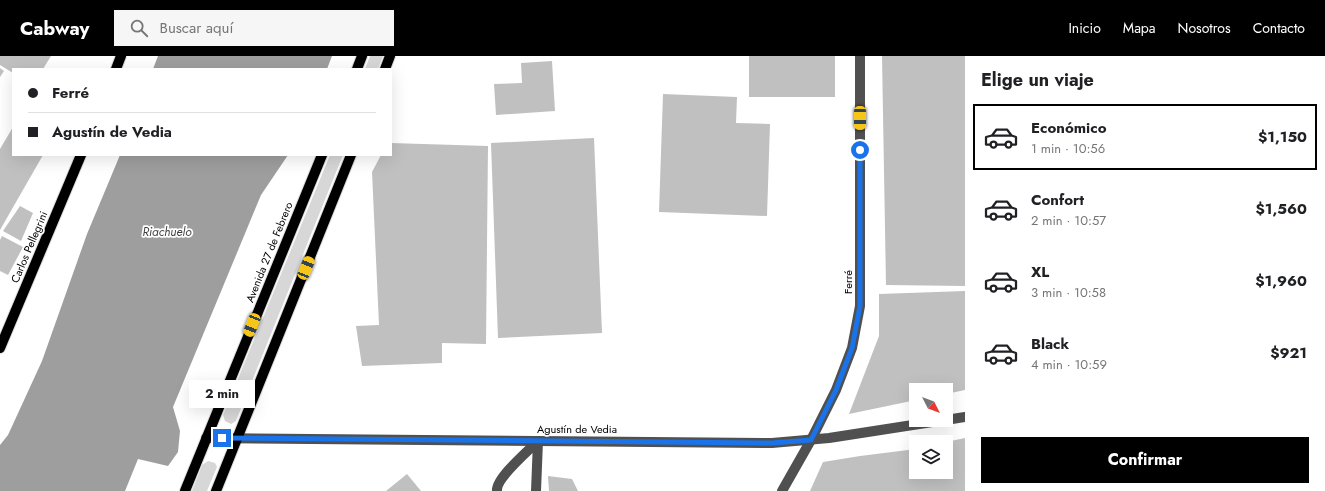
<!DOCTYPE html>
<html lang="es">
<head>
<meta charset="utf-8">
<style>
  body { margin:0; font-family:Jost,sans-serif; background:#f6f6f6; color:#202124; height:100vh; display:flex; flex-direction:column; font-size:15px; white-space:nowrap }
  * { box-sizing:border-box; margin:0 }
  p { font-size:13px; color:#757577 }
  .icon { flex:none; width:22px; height:22px; fill:none; stroke:currentColor; stroke-width:2; stroke-linecap:round; stroke-linejoin:round }
  .map { position:relative; flex:1; overflow:hidden }
  .sheet { display:flex; flex-direction:column; background:#fff; width:360px }
  .sheet>* { flex:none }
  .banner { position:absolute; left:12px; top:12px; width:380px; height:88px; border-radius:0px; box-shadow:0 4px 16px #0002; display:grid; align-content:center; height:88px; padding:0 16px; background:#fff }
  .needle { width:26px; rotate:132deg }
  .tools { position:absolute; left:909px; top:327px; display:grid; gap:8px }
  .tools a { display:grid; place-items:center; width:44px; height:44px; border-radius:0px; background:#fff; box-shadow:0 4px 16px #0002; font-size:20px }
  .end { position:absolute; width:18px; height:18px; margin:-9px; border:5px solid #1a73e8; background:#fff; box-shadow:0 0 0 2px #fff }
  .from { border-radius:50% }
  .bubble { position:absolute; height:28px; border-radius:0px; background:#fff; box-shadow:0 4px 16px #0002; font-size:13px; font-weight:700; line-height:28px; text-align:center }
  .car { position:absolute; width:12px; height:24px; margin:-12px -6px; border-radius:5px; box-shadow:0 0 3px 1px #0007; background:linear-gradient(#f5c518 24%,#345 0 40%,#f5c518 0 76%,#345 0 86%,#f5c518 0) }
  .banner b { display:flex; align-items:center; gap:14px; height:38px; font-size:15px }
  .banner b+b { border-top:1px solid #e0e0e0 }
  .banner i { width:10px; height:10px; background:#202124 }
  ul { padding:0; list-style:none }
  li { display:flex; align-items:center; gap:12px; height:66px; margin:0 8px 6px; padding:0 8px; border:2px solid transparent; border-radius:0px }
  li div { flex:1 }
  li b { display:block; font-size:15px }
  li em { font-style:normal; font-weight:700 }
  li.current { border-color:#000 }
  li>.icon { width:36px; height:36px; stroke-width:1.5 }
  h2 { padding:0 16px; font-size:18px; line-height:48px }
  .action { display:flex; gap:8px; margin-top:auto; padding:8px 16px }
  .action a { flex:1; height:46px; border-radius:0px; background:#000; color:#fff; font-size:16px; font-weight:700; line-height:46px; text-align:center }
  header { display:flex; align-items:center; gap:24px; box-sizing:border-box; height:56px; padding:0 20px; background:#000; color:#fff }
  header strong { font-size:19px }
  nav { display:flex; gap:22px; margin-inline-start:auto; font-size:14px }
  .search { width:280px; height:36px; background:#f6f6f6; display:flex; align-items:center; gap:10px; box-sizing:border-box; padding:0 14px; border-radius:0px; color:#757577; font-size:15px }
  main { display:flex; flex:1; min-height:0 }
  .map>svg:first-child { display:block }
  .green { fill:#d7d7d7 }
  .water { fill:#9e9e9e }
  .building { fill:#c0c0c0 }
  .lines { fill:none; stroke-linecap:round; stroke-linejoin:round }
  .major-casing { stroke:#dbdbdb; stroke-width:12 }
  .minor { stroke:#505050; stroke-width:10 }
  .major { stroke:#000; stroke-width:10 }
  .route { stroke:#1a73e8; stroke-width:5 }
  .labels { text-anchor:middle; dominant-baseline:central; stroke-width:3.5; stroke-linejoin:round; paint-order:stroke }
  .street-label { font-size:11px; fill:#000; stroke:#fff }
  .water-label { font-size:12px; font-style:italic; fill:#3f3f3f; stroke:#fff }
</style>
</head>
<body>
<header>
<strong>Cabway</strong>
<div class="search"><svg class="icon" aria-label="search" viewBox="0 0 24 24"><circle cx="10" cy="10" r="6"/><path d="M15 15l6 6"/></svg>Buscar aquí</div>
<nav><a>Inicio</a><a>Mapa</a><a>Nosotros</a><a>Contacto</a></nav>
</header>
<main>
<div class="map">
<svg width="965" height="435" viewBox="0 0 965 435">
  <rect width="100%" height="100%" fill="#fff"/>
  <!-- green -->
  <g class="green">
    <polygon points="370,0 383,0 378,13 365,13"/>
    <polygon points="330,99 343,99 236,365 231,368 225,365 223,359"/>
    <polygon points="208,405 215,407 217,411 207,435 192,435 202,409"/>
  </g>
  <!-- water -->
  <g class="water">
    <polygon points="158,0 332,0 327,13 153,13"/>
    <polygon points="120,99 288,99 261,139 173,351 180,375 178,396 168,410 138,403 125,435 0,435 0,389 8,379 42,305 87,178"/>
  </g>
  <!-- building -->
  <g class="building">
    <polygon points="0,0 51,0 43,13 13,13 13,17 0,9"/>
    <rect x="749" y="0" width="86" height="41"/>
    <polygon points="882,0 965,0 965,230 886,229"/>
    <polygon points="552,5 555,55 496,59 494,28 522,27 521,7"/>
    <polygon points="0,12 4,15 0,21"/>
    <polygon points="663,38 737,41 736,67 770,68 767,160 659,156"/>
    <polygon points="13,71 13,99 43,99 0,174 0,93"/>
    <polygon points="594,82 602,277 498,282 491,87"/>
    <polygon points="391,87 488,90 486,288 442,287 442,307 362,310 356,270 379,269 372,116 381,99 391,99"/>
    <polygon points="20,150 33,157 21,185 3,175"/>
    <polygon points="2,180 23,191 8,219 0,215 0,184"/>
    <polygon points="965,235 965,334 946,338 946,334 916,334 916,344 849,358 879,280 879,238"/>
    <polygon points="965,382 965,435 810,435 823,406 860,400 916,393 916,416 946,416 946,386"/>
    <polygon points="407,418 421,435 386,435"/>
    <polygon points="548,420 572,423 578,435 549,435"/>
  </g>
  <g class="lines">
    <defs>
      <g id="major">
        <polyline points="116,13 121,0"/>
        <polyline points="357,13 362,0"/>
        <polyline points="385,13 390,0"/>
        <polyline points="0,292 81,99"/>
        <polyline points="185,435 322,99"/>
        <polyline points="216,435 351,99"/>
      </g>
    </defs>
    <!-- major casing -->
    <use href="#major" class="major-casing"/>
    <!-- minor -->
    <g class="minor">
      <polyline points="946,364 965,361"/>
      <polyline points="206,382 772,387 829,382 945,364"/>
      <path d="M497,435C495,423 529,394 538,385"/>
      <polyline points="536,435 538,385"/>
      <polyline points="782,435 811,384 836,334 852,292 860,250 860,0"/>
    </g>
    <!-- major -->
    <use href="#major" class="major"/>
  </g>
  <g class="lines">
    <!-- route -->
    <polyline class="route" points="222,382 772,387 811,384 836,334 852,292 860,250 860,94"/>
  </g>
  <g class="labels">
    <!-- street labels -->
    <g class="street-label">
      <text transform="translate(29 191) rotate(-67)">Carlos Pellegrini</text>
      <text transform="translate(269 196) rotate(-68)">Avenida 27 de Febrero</text>
      <text transform="translate(848 226) rotate(-90)">Ferré</text>
      <text x="577" y="373">Agustín de Vedia</text>
    </g>
    <!-- water labels -->
    <g class="water-label">
      <text x="167" y="176">Riachuelo</text>
    </g>
  </g>
</svg>
<div class="tools">
<a><svg class="needle" viewBox="-14 -14 28 28"><path d="M0-13l5 13h-10z" fill="#e53935"/><path d="M0 13l5-13h-10z" fill="#757577"/></svg></a>
<a><svg class="icon" aria-label="layers" viewBox="0 0 24 24"><path d="M12 4l9 5-9 5-9-5zM3 14l9 5 9-5"/></svg></a>
</div>
<i class="end from" style="left:860px;top:94px"></i>
<i class="end" style="left:222px;top:382px"></i>
<div class="bubble" style="left:189px;top:324px;width:66px">2 min</div>
<i class="car" style="left:860px;top:62px;rotate:180deg"></i>
<i class="car" style="left:306px;top:212px;rotate:22deg"></i>
<i class="car" style="left:252px;top:269px;rotate:202deg"></i>
<div class="banner">
<b><i class="from"></i>Ferré</b>
<b><i></i>Agustín de Vedia</b>
</div>
</div>
<section class="sheet">
<h2>Elige un viaje</h2>
<ul>
<li class="current"><svg class="icon" aria-label="car" viewBox="0 0 24 24"><path d="M5 17H2v-5l4-1 3-4h7l3 4 3 1v5h-3M9 17h6M6 11h13"/><circle cx="7" cy="17" r="2"/><circle cx="17" cy="17" r="2"/></svg><div><b>Económico</b><p>1 min · 10:56</p></div><em>$1,150</em></li>
<li><svg class="icon" aria-label="car" viewBox="0 0 24 24"><path d="M5 17H2v-5l4-1 3-4h7l3 4 3 1v5h-3M9 17h6M6 11h13"/><circle cx="7" cy="17" r="2"/><circle cx="17" cy="17" r="2"/></svg><div><b>Confort</b><p>2 min · 10:57</p></div><em>$1,560</em></li>
<li><svg class="icon" aria-label="car" viewBox="0 0 24 24"><path d="M5 17H2v-5l4-1 3-4h7l3 4 3 1v5h-3M9 17h6M6 11h13"/><circle cx="7" cy="17" r="2"/><circle cx="17" cy="17" r="2"/></svg><div><b>XL</b><p>3 min · 10:58</p></div><em>$1,960</em></li>
<li><svg class="icon" aria-label="car" viewBox="0 0 24 24"><path d="M5 17H2v-5l4-1 3-4h7l3 4 3 1v5h-3M9 17h6M6 11h13"/><circle cx="7" cy="17" r="2"/><circle cx="17" cy="17" r="2"/></svg><div><b>Black</b><p>4 min · 10:59</p></div><em>$921</em></li>
</ul>
<div class="action"><a>Confirmar</a></div>
</section>
</main>
</body>
</html>
